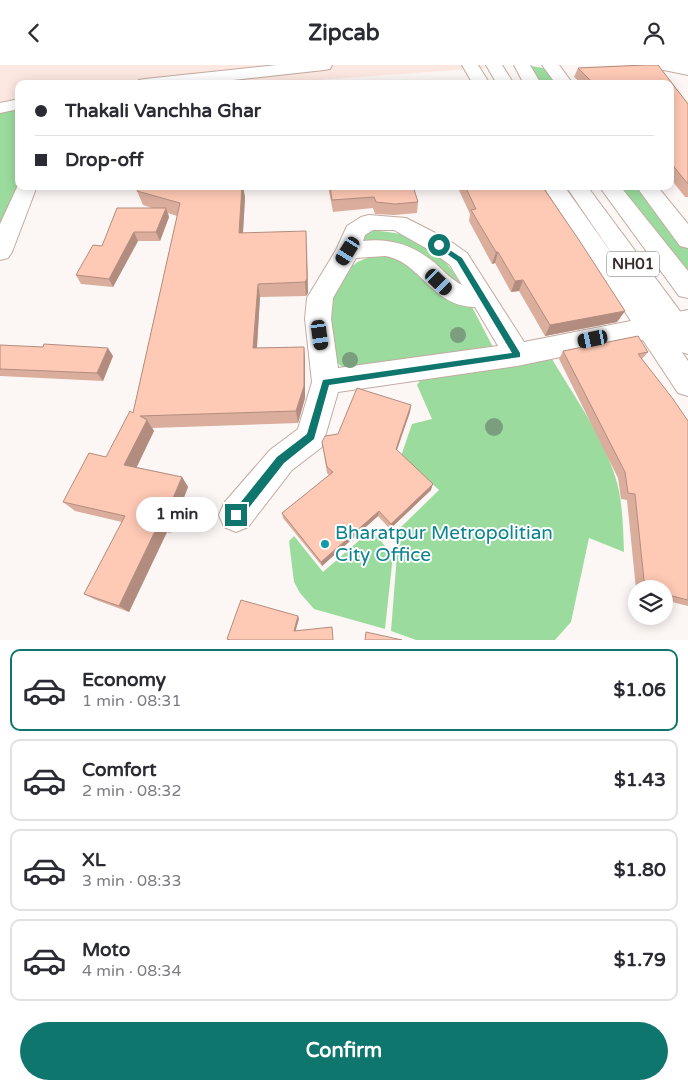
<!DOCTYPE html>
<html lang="en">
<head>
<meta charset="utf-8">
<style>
  body { margin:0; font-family:"Varela Round",sans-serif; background:#f7f7f7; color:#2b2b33; height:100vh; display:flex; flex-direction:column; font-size:19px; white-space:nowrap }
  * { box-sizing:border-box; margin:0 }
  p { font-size:16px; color:#7c7c81 }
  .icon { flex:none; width:28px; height:28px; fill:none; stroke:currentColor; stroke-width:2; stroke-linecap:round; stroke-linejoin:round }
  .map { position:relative; height:575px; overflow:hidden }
  .sheet { display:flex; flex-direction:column; background:#fff; flex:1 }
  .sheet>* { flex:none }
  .top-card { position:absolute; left:15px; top:15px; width:659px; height:110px; border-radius:10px; box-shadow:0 2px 12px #0003; display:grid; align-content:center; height:110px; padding:0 20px; background:#fff }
  .fabs { position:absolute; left:628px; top:515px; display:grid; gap:10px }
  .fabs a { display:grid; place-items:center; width:45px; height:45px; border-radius:50%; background:#fff; box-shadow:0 2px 12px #0003; font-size:25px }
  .end { position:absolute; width:22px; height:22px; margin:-11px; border:6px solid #0f766e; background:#fff; box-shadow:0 0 0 2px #fff }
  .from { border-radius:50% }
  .bubble { position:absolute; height:35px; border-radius:18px; background:#fff; box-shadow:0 2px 12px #0003; font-size:16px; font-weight:800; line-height:35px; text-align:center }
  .car { position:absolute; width:15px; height:30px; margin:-15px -8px; border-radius:6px; box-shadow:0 0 4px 1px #0007; background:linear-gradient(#222 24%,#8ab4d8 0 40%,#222 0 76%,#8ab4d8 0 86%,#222 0) }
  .top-card b { display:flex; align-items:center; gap:18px; height:48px; font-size:19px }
  .top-card b+b { border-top:1px solid #e1e1e2 }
  .top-card i { width:12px; height:12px; background:#2b2b33 }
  ul { padding:9px 0 0; list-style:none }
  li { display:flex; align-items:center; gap:15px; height:82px; margin:0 10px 8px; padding:0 10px; border:2px solid #e1e1e2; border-radius:10px }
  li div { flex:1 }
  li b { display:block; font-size:19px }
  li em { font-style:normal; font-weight:800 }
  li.active { border-color:#0f766e }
  li>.icon { width:45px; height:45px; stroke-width:1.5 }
  .primary-button { display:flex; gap:10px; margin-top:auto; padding:10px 20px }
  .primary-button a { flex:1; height:58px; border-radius:30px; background:#0f766e; color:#fff; font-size:20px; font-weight:800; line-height:58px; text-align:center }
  header { display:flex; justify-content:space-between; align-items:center; height:65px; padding:0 20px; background:#fff; font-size:22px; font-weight:800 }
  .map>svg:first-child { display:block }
  .built { fill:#fde8e1 }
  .green { fill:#9bdc9e }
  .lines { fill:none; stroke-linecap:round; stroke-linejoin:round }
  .minor-casing { stroke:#c2aba2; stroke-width:2 }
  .highway-casing { stroke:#c2aba2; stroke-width:2 }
  .minor { fill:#fff; fill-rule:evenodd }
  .highway { fill:#fff; fill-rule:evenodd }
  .tree { fill:#7b9f7e }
  .wall { fill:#daad9c }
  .shaded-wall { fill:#b28d7f }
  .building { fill:#fec9b5; stroke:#b28d7f }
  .route { fill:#0f766e }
  .culture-dot { fill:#0f9aa8; stroke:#fff; stroke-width:2 }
  .labels { text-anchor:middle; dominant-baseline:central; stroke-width:4; stroke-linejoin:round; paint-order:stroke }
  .shield { fill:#fff; stroke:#746d6b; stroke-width:1 }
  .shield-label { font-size:15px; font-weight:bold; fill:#382e2b }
  .near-culture-label { font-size:19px; fill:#0d838f; stroke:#fff; text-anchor:start }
</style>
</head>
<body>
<header><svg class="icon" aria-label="back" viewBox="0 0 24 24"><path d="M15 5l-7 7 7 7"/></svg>Zipcab<svg class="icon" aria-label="person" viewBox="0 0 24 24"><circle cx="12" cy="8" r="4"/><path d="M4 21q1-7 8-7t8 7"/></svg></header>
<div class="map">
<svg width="688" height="575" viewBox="0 0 688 575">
  <rect width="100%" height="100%" fill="#fcf7f5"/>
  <!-- built -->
  <polygon class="built" points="0,0 483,0 485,3 276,18 19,19 19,36 0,39"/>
  <!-- green -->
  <g class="green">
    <polygon points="525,0 549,4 561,19 540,19"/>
    <polygon points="19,42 19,121 0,175 0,45"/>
    <polygon points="619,121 641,121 688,177 688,212"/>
    <path d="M362,165C418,167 438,178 465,227L431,198L357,181Z"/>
    <path d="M397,189L470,238L494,284L345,304L331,293L326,235C352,199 351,192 397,189Z"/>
    <path d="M552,294C574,331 602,370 615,411C623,435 623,462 624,487L589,473L571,557L555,575H416L391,566L399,464L439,425L401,391L412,359L432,354L417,320L421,314Z"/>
    <polygon points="371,465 393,490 385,564 314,544 300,528 294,517 289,476 294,471 323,507"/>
  </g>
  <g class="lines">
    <defs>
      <g id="minor">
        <polygon points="277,0 332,0 330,4 324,5 196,19 137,19 139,15 145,14"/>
        <polygon points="462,0 478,0 490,19 473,19"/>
        <polygon points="542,0 559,0 573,19 556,19"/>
        <polygon points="657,0 688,0 688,10 659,4"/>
        <polygon points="19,34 19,44 0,48 0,38"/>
        <polygon points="19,118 19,121 37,121 12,187 8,193 0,195 0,159"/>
        <path d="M543,121H564L656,251L688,245V265L669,269L688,296V331L678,328L643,275L517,301L338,327L322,382L292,405L248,462L236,467L224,462L219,450L224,438L270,385L298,364L312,317L305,254L307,233L336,185L347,161L361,152L369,150L406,153L447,174L467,188L524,277L631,256ZM373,165H394L431,186L450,200L462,220C452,215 443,206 435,198C413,180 391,173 363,176L365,170ZM385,191C420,196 432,242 475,242L498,281L338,303L331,254L333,233L356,193Z"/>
        <polygon points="636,121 657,121 688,159 688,183 680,181"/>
      </g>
      <g id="highway">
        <polygon points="486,0 502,0 514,19 497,19"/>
        <polygon points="514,0 530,0 541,19 524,19"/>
        <polygon points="566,121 587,121 688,257 688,289 678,286"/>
        <polygon points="599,121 620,121 688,206 688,233 679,231"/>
      </g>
    </defs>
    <!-- minor casing -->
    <use href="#minor" class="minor-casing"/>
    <!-- highway casing -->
    <use href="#highway" class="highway-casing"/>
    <!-- minor -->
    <use href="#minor" class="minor"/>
    <!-- highway -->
    <use href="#highway" class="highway"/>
  </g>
  <!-- trees -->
  <g class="tree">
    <circle cx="458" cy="270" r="8"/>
    <circle cx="350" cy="295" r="8"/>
    <circle cx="494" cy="362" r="9"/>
  </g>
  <!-- wall -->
  <g class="wall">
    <polygon points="645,0 658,0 688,39 688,132 685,132 670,113 670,19 582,19 574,12 578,3"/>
    <polygon points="173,121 243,121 245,133 243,168 307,180 308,228 306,231 260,232 257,283 304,282 305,295 305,333 298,358 152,363 154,366 136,402 182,412 188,422 170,468 167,467 129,547 96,535 84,529 122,457 75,446 63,437 106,392 133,348 177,151 168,148 169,152 160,176 138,176 113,222 81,219 76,210 152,143 143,140 137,126"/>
    <polygon points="328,121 414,121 413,121 418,137 417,148 394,150 375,149 373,143 333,147"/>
    <polygon points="457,121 542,121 625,246 617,257 545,271 519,226 511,227 495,198 492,199 469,156 470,149"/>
    <polygon points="0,280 113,291 103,316 0,311"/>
    <polygon points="563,286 648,287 642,294 688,356 688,541 664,535 664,524 636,524 627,435 621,434 618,413 559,294"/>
    <polygon points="411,340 410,347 397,385 431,425 390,464 378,451 322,501 283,453 282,448 329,410 327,408 322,377 338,369"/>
  </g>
  <!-- shaded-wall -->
  <g class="shaded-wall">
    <polygon points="242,121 243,121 245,133 242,183 239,168"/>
    <polygon points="166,143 169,152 160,176 156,167"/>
    <polygon points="306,166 308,228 306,231 305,217"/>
    <polygon points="134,167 138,176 113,222 109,214"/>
    <polygon points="496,187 498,187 495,198 492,199"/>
    <polygon points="523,215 519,226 511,227 515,216"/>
    <polygon points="258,219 260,232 256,296 253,283"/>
    <polygon points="625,246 617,257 545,271 550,260"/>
    <polygon points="304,282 305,295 305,333 298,358 296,346"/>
    <polygon points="108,283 113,291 103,316 97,308"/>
    <polygon points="411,340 410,347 395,390 396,384"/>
    <polygon points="147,355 154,366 133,410 124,400"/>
    <polygon points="182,412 188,422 170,468 162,459"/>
    <polygon points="433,419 431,425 390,464 391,459"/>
    <polygon points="379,446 378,451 322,501 321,497"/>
    <polygon points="159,458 167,467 129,547 119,541"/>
    <polygon points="298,551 299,554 295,568 294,566"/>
  </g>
  <!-- building -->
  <g class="building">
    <polygon points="645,0 658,0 688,39 688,119 670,97 670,19 594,19 578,3"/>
    <polygon points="354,18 385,18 386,19 354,19"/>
    <polygon points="173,121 242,121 239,168 306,166 307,214 305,217 258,219 253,283 304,282 304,321 296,346 140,351 147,355 124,400 182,412 162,459 159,458 119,541 84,529 125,451 63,437 89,388 106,392 130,346 133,348 180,138 137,126 138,123"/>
    <polygon points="330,121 413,121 418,137 395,139 376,137 374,132 332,135"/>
    <polygon points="465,121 542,121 579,175 625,246 550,260 523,215 515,216 498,187 496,187 471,145 476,144"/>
    <polygon points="117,143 166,143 156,167 134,167 109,214 76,210 93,180 102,181"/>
    <polygon points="638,271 648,287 638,289 673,334 688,356 688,535 664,529 664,524 645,524 635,429 628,428 625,407 563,286"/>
    <polygon points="44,279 108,283 97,308 0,304 0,280 43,282"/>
    <polygon points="357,323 411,340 396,384 433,419 391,459 379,446 321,497 282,448 333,407 327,402 322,377 325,371 338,369"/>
    <polygon points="241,535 298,551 294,566 332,562 333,575 230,575 227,574"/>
    <polygon points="366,567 402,575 365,575"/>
  </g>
  <!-- route -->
  <polygon class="route" points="439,178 462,193 520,288 520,292 329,320 314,374 284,398 240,454 233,454 233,447 277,392 307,369 323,315 512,288 457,196 437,182"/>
  <!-- markers -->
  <circle class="culture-dot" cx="325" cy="479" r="5"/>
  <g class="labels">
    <!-- shield labels -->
    <rect class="shield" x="607" y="186.5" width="52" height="25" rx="4"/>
    <g class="shield-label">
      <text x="633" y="199">NH01</text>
    </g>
    <!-- near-culture labels -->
    <g class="near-culture-label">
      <text x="335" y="468">Bharatpur Metropolitian<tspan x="335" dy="22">City Office</tspan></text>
    </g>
  </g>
</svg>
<div class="fabs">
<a><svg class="icon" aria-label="layers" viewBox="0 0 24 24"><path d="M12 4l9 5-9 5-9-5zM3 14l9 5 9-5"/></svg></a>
</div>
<i class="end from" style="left:439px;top:180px"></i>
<i class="end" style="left:236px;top:450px"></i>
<div class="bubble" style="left:136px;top:432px;width:82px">1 min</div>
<i class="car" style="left:348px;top:186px;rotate:212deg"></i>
<i class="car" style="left:439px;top:217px;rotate:134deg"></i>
<i class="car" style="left:320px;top:270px;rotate:172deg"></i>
<i class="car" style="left:593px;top:274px;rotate:258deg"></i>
<div class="top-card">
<b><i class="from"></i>Thakali Vanchha Ghar</b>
<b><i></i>Drop-off</b>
</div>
</div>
<section class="sheet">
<ul>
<li class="active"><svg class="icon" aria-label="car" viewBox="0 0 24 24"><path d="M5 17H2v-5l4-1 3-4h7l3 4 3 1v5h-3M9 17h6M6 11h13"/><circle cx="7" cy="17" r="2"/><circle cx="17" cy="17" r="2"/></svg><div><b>Economy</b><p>1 min · 08:31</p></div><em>$1.06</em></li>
<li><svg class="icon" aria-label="car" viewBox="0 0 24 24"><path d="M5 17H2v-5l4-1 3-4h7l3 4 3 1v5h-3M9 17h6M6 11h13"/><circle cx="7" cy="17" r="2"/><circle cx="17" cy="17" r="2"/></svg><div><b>Comfort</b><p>2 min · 08:32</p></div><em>$1.43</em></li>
<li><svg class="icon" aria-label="car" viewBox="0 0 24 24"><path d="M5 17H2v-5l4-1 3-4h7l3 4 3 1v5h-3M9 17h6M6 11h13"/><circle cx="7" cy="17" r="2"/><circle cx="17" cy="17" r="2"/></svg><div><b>XL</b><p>3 min · 08:33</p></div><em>$1.80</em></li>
<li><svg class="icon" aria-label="car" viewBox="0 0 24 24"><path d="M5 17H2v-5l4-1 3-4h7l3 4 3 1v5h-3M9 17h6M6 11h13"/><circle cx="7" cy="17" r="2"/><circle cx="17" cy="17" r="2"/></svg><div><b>Moto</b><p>4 min · 08:34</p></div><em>$1.79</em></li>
</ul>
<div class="primary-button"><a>Confirm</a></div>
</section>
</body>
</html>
